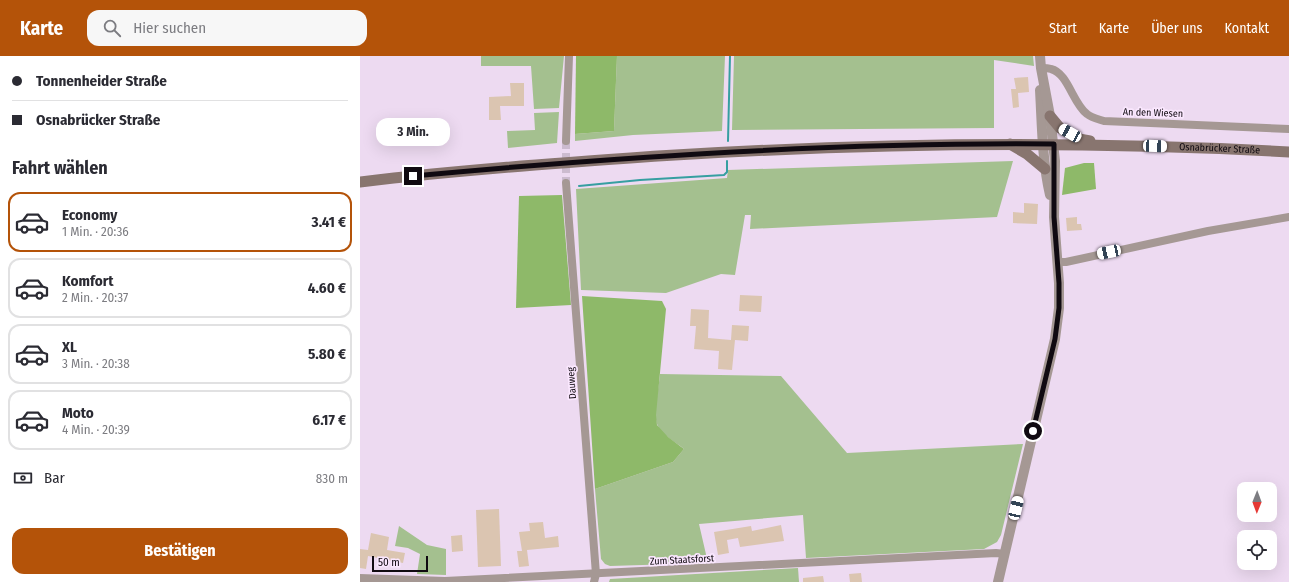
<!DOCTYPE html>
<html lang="de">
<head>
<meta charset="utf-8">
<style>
  body { margin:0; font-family:"Fira Sans Condensed",sans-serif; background:#f7f7f7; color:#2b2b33; height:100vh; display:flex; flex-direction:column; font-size:15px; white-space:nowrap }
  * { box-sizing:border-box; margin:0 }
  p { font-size:13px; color:#7c7c81 }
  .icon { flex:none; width:22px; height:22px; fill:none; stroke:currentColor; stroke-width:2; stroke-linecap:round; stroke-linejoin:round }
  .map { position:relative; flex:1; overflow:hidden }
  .sheet { display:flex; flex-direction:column; background:#fff; width:360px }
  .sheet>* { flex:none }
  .banner { display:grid; align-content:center; height:88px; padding:0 12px; background:#fff }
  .needle { width:26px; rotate:181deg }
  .tools { position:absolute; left:877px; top:426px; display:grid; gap:8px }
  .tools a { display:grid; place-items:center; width:40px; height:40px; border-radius:8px; background:#fff; box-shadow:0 4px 16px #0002; font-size:20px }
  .scale { position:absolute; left:12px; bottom:10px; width:56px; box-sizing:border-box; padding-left:4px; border:2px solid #100a11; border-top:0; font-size:11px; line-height:14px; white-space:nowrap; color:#100a11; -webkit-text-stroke:3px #fae7fe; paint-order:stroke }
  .end { position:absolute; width:18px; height:18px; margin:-9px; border:5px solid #100a11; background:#fff; box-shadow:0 0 0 2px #fff }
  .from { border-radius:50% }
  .bubble { position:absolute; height:28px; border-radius:12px; background:#fff; box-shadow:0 4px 16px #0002; font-size:13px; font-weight:700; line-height:28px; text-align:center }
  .car { position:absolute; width:12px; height:24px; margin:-12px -6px; border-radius:5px; box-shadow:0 0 3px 1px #0007; background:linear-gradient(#fff 24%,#345 0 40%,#fff 0 76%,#345 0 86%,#fff 0) }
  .banner b { display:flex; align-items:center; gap:14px; height:38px; font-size:15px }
  .banner b+b { border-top:1px solid #e1e1e2 }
  .banner i { width:10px; height:10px; background:#2b2b33 }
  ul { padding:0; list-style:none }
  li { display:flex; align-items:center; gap:12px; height:60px; margin:0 8px 6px; padding:0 4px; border:2px solid #e1e1e2; border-radius:12px }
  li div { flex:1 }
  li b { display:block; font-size:15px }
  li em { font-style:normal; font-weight:700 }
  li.selected { border-color:#b45309 }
  li>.icon { width:36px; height:36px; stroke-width:1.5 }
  h2 { padding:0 12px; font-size:18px; line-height:48px }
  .pay { display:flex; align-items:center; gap:10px; height:44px; padding:0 12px; font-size:15px }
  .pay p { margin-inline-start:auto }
  .button { display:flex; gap:8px; margin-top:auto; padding:8px 12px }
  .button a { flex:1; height:46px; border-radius:12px; background:#b45309; color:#fff; font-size:16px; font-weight:700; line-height:46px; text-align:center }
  header { display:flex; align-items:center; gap:24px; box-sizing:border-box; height:56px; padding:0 20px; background:#b45309; color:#fff }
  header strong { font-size:19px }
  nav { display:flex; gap:22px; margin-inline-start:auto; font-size:14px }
  .search { width:280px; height:36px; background:#f7f7f7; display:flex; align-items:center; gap:10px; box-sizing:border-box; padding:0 14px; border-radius:12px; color:#7c7c81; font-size:15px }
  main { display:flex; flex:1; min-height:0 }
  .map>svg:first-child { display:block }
  .green { fill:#a4c08f }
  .forest { fill:#8eb969 }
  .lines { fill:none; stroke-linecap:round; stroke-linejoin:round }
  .stream { stroke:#369fa1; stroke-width:2 }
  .building { fill:#dbc5b1 }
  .minor-tunnel { stroke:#ccbbcf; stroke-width:8; stroke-dasharray:8 4; stroke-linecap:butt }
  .minor { stroke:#a59894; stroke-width:8 }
  .tertiary { stroke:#a59894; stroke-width:10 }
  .secondary { stroke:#88756f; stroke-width:11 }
  .route { stroke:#100a11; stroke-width:5 }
  .labels { text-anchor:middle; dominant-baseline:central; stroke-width:3.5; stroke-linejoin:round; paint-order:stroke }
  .street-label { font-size:10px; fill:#100a11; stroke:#fae7fe }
</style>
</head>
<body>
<header>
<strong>Karte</strong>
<div class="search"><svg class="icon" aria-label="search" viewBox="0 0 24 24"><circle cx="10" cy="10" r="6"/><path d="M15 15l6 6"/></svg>Hier suchen</div>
<nav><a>Start</a><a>Karte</a><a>Über uns</a><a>Kontakt</a></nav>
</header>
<main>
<section class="sheet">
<div class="banner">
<b><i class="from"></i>Tonnenheider Straße</b>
<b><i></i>Osnabrücker Straße</b>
</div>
<h2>Fahrt wählen</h2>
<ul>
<li class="selected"><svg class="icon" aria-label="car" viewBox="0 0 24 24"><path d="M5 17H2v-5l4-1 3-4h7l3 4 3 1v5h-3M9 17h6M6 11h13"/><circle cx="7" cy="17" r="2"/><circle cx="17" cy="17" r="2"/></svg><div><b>Economy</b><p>1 Min. · 20:36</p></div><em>3.41 €</em></li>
<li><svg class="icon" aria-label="car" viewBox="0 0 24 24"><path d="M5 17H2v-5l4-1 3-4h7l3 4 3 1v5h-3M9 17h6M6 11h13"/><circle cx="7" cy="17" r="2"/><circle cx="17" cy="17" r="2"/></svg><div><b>Komfort</b><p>2 Min. · 20:37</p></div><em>4.60 €</em></li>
<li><svg class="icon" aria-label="car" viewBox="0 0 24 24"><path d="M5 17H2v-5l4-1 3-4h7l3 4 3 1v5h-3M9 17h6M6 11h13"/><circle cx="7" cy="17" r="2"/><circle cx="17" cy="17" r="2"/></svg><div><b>XL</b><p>3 Min. · 20:38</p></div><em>5.80 €</em></li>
<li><svg class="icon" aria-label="car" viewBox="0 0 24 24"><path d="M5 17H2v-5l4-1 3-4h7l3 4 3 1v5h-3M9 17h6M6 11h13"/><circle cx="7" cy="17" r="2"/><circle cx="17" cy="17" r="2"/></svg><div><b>Moto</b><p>4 Min. · 20:39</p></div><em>6.17 €</em></li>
</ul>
<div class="pay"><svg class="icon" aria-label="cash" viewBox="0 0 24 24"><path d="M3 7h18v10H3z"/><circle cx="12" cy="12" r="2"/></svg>Bar<p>830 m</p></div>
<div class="button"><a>Bestätigen</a></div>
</section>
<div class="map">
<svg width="929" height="526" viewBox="0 0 929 526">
  <rect width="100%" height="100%" fill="#eddaf1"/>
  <!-- green -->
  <g class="green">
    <polygon points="121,0 204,0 199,52 174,53 171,10 121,10"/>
    <polygon points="257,0 365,0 362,75 273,79 215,85 215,78 254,75"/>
    <polygon points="374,0 673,0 674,10 634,4 634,72 372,74"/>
    <polygon points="199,56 197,87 148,92 147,75 175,74 174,57"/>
    <polygon points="653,105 637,161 390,173 391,159 385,159 375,219 361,218 306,237 221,234 216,133 367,122 368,114"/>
    <path d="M300,318L421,320L487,397L663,388L641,479L637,486L624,493L446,502L443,459L339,468L348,507L250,510L245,508L241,503L235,433L313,406L324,393C316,386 301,379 297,368C293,356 299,331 300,318Z"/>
    <polygon points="39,470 67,489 86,493 86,519 57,518 60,498 48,492 35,490"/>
    <polygon points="438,512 439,526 249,526 250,523"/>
  </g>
  <!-- forest -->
  <g class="forest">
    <polygon points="216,0 257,0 254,75 215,78"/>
    <polygon points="724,107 734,107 736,133 702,139 705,112"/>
    <polygon points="202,139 211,249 156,252 159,140"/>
    <polygon points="222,240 302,245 306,253 296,359 297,369 308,381 324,393 313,406 235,433"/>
  </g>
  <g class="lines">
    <!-- stream -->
    <g class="stream">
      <polyline points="368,85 370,0"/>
      <polyline points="219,130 280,124 364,119 367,116 367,105"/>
    </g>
  </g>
  <!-- building -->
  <g class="building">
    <polygon points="668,21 669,36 658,37 659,51 653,52 651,33 656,33 654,22"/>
    <polygon points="150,27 164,27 164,50 140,50 141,64 129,64 129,41 151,40"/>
    <polygon points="664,147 678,148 677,168 653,167 653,156 664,157"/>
    <polygon points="717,161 717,168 721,168 722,174 707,175 706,162"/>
    <polygon points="380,239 402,240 401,256 379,255"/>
    <polygon points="331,253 349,254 348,282 371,284 372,269 389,270 388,285 375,284 372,314 358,313 359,295 334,293 336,270 330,270"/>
    <polygon points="139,453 141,510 118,511 116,454"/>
    <polygon points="183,466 185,482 198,480 199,491 167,494 169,510 159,511 157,495 162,495 159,476 170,475 169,467"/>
    <polygon points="421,469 424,485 380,491 378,482 367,484 369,497 358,499 354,476 391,470 392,475"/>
    <polygon points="11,477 29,481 27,494 45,497 43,507 8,500 6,513 0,512 0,493 8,494"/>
    <polygon points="102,479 103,495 92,496 91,480"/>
    <polygon points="501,517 502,526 490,526 489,518"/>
    <polygon points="463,520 464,526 443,526 443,522"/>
  </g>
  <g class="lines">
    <!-- minor-tunnel -->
    <polyline class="minor-tunnel" points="206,85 206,127"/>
    <!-- minor -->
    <g class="minor">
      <path d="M681,12C684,12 688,12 691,13C708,17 713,48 727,58C732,62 738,63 744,65L929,73"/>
      <polyline points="206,85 209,0"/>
      <polyline points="206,127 236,518 234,526"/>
      <polyline points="698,206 706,206 848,175 929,161"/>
      <polyline points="0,522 85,525 636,497 645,498"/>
    </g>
    <!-- tertiary -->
    <g class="tertiary">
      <path d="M680,34C682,69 682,104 690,139"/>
      <polyline points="638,526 695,283 699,252 699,227 694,161 695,105 690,60 681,12 680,0"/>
    </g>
    <!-- secondary -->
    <g class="secondary">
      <polyline points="690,60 700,72 719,83 730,85"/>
      <polyline points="650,88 667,98 685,113"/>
      <path id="s1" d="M0,126C99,114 199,107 298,100C508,87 719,84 929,96"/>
    </g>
  </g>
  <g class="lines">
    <!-- route -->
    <path class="route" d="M53,120C266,100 480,86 694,88V161L699,227V252L695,283L673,375"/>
  </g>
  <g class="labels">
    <!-- street labels -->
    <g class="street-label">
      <text transform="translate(793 57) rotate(2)">An den Wiesen</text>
      <text stroke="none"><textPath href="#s1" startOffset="861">Osnabrücker Straße</textPath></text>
      <text transform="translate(212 327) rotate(-94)">Dauweg</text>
      <text transform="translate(322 504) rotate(-3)">Zum Staatsforst</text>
    </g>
  </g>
</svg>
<div class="tools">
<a><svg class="needle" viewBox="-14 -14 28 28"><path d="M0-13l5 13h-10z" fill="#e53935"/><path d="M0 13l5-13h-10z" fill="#7c7c81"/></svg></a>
<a><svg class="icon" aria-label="locate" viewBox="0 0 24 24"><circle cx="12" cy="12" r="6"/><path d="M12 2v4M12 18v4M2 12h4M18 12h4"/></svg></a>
</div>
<div class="scale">50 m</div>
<i class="end from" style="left:673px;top:375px"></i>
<i class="end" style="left:53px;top:120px"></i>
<div class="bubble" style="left:16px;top:62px;width:74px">3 Min.</div>
<i class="car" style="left:710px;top:77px;rotate:299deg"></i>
<i class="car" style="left:795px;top:90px;rotate:92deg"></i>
<i class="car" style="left:749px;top:196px;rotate:258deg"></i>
<i class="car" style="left:656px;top:452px;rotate:13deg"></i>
</div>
</main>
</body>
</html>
